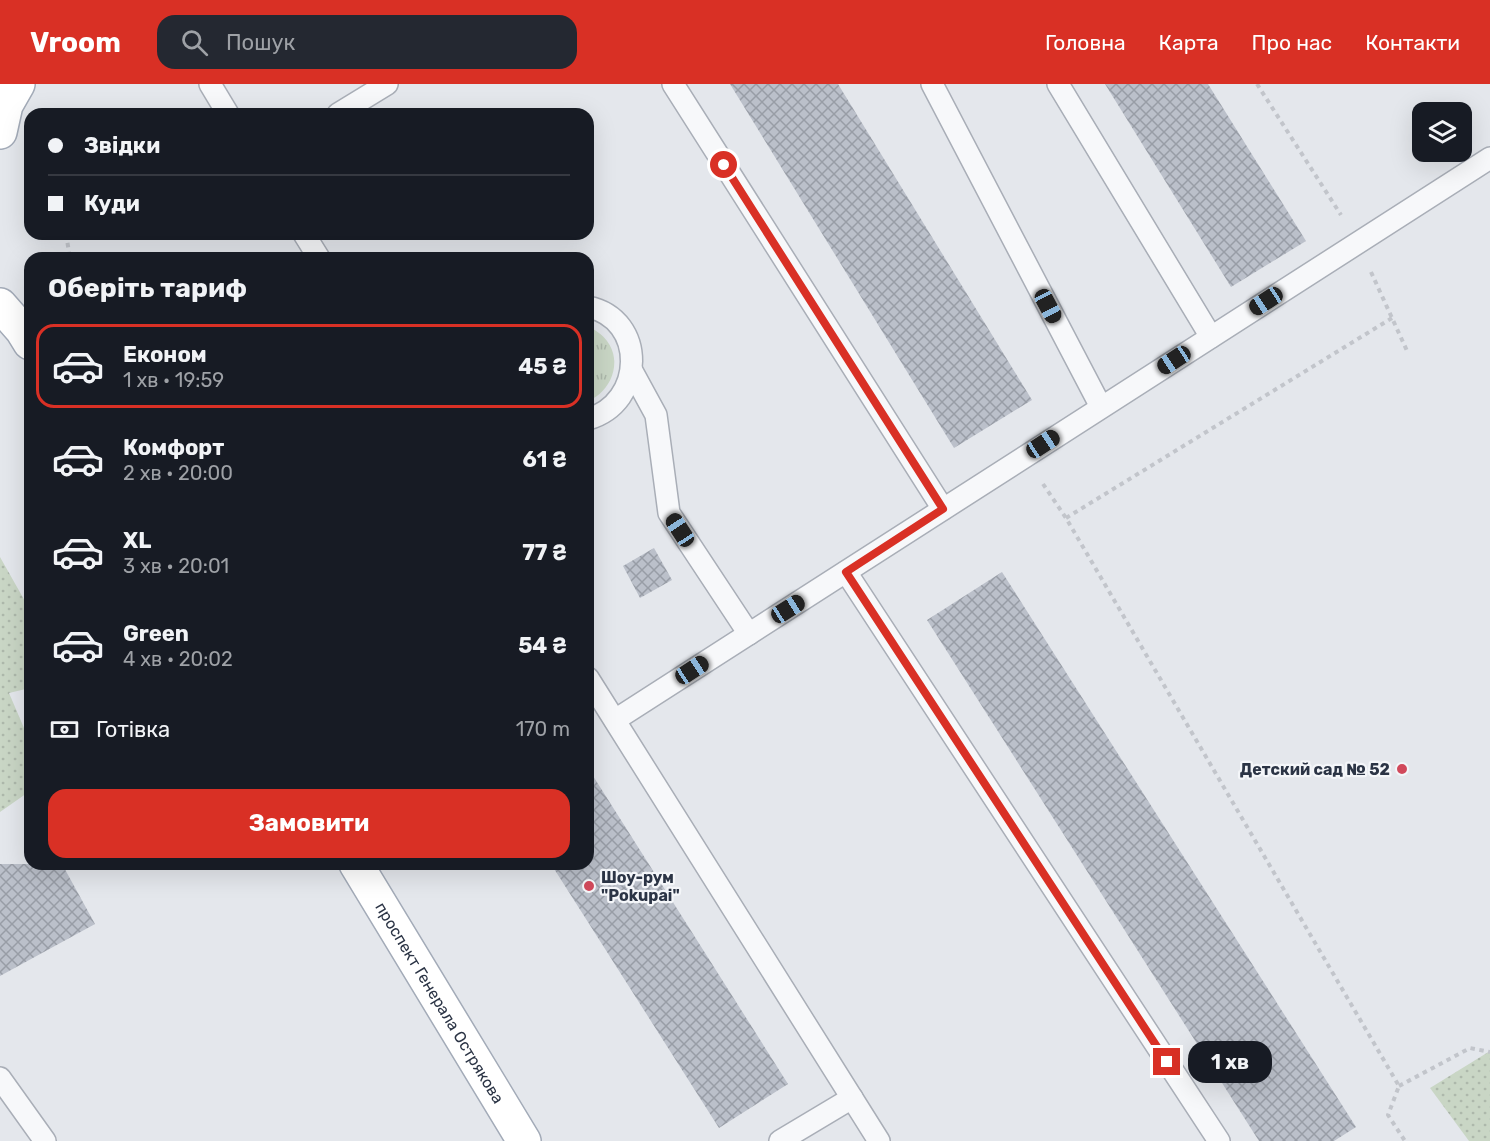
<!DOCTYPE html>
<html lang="uk">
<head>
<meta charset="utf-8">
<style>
  body { margin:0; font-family:Rubik,sans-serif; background:#242831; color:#f1f3f6; height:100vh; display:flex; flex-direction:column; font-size:22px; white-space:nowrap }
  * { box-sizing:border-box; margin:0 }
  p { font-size:20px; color:#9ea1a6 }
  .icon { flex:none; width:33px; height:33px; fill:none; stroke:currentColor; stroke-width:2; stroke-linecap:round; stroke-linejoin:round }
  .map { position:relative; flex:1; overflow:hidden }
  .panel { position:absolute; left:24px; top:168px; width:570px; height:618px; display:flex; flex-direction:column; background:#171b24; border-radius:18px; box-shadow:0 6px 24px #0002 }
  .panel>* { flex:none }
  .hud { position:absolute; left:24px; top:24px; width:570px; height:132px; border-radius:18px; box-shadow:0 6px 24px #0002; display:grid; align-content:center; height:132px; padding:0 24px; background:#171b24 }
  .buttons { position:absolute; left:1412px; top:18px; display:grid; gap:12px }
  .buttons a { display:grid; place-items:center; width:60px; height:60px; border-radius:12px; background:#171b24; box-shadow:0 6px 24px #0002; font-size:30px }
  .end { position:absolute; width:27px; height:27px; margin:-14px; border:8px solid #d93025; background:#fff; box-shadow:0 0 0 3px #fff }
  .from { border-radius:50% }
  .bubble { position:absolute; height:42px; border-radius:18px; background:#171b24; box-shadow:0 6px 24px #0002; font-size:20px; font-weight:700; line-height:42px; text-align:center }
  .car { position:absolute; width:18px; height:36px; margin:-18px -9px; border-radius:8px; box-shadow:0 0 4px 2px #0007; background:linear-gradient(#222 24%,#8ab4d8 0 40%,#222 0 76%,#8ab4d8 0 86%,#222 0) }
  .hud b { display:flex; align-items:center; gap:21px; height:57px; font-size:22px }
  .hud b+b { border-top:2px solid #363941 }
  .hud i { width:15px; height:15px; background:#f1f3f6 }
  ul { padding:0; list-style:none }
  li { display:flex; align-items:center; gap:18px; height:84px; margin:0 12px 9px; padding:0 12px; border:3px solid transparent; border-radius:18px }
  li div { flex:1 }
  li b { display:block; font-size:22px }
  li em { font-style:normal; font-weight:700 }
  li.active { border-color:#d93025 }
  li>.icon { width:54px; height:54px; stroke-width:1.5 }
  h2 { padding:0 24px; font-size:27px; line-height:72px }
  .pay { display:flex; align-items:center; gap:15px; height:66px; padding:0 24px; font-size:22px }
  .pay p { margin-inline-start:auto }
  .button { display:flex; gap:12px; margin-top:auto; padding:12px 24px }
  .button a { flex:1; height:69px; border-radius:18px; background:#d93025; color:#fff; font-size:24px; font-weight:700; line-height:69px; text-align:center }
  header { display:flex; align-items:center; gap:36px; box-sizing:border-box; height:84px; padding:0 30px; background:#d93025; color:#fff }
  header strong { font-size:28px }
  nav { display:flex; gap:33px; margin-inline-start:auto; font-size:21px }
  .search { width:420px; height:54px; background:#242831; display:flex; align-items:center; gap:15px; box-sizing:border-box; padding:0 21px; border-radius:18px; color:#9ea1a6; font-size:22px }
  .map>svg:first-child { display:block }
  .grass { fill:url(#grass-tufts) }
  .park { fill:url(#park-dots) }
  .building { fill:url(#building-cross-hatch) }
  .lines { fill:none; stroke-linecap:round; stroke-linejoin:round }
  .service-casing { stroke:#a9aeb7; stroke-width:24 }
  .primary-casing { stroke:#a3abb8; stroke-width:36 }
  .path { stroke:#c2c5cb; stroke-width:4; stroke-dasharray:4.5 4.5; stroke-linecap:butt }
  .service { stroke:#f7f8fa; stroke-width:21 }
  .primary { stroke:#fff; stroke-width:33 }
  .route { stroke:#d93025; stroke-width:8 }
  .poi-dot { fill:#d1495b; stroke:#f4f6f9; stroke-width:2 }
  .labels { text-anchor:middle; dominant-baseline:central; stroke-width:4.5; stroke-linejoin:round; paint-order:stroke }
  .poi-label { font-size:16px; font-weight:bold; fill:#2b3445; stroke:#f4f6f9; text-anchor:end }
  .street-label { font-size:16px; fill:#2b3445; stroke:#f4f6f9 }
</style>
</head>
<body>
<header>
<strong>Vroom</strong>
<div class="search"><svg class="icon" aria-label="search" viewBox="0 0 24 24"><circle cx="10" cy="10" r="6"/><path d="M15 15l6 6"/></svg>Пошук</div>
<nav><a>Головна</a><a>Карта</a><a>Про нас</a><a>Контакти</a></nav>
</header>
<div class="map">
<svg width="1490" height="1057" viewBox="0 0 1490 1057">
  <defs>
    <pattern id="grass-tufts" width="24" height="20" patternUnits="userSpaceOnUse" patternTransform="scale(1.5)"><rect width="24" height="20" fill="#c9d6c5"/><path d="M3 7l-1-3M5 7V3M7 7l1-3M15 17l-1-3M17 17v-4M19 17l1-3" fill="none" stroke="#adb8ab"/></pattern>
    <pattern id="park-dots" width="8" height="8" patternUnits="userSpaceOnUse" patternTransform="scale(1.5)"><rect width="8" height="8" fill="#c9d6c5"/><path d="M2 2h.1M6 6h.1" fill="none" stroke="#adb8ab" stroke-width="1.8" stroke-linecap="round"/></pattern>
    <pattern id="building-cross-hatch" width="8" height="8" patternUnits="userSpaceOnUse" patternTransform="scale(1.5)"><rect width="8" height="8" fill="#bbc0ca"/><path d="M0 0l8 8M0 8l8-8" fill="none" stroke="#989da6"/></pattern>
  </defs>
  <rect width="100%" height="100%" fill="#e4e7ec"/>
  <!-- grass -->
  <path class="grass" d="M588,242C595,246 602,250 607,257C623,278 611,308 588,317Z"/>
  <!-- park -->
  <g class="park">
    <polygon points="0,473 30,526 30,604 9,609 30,658 30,707 0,728"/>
    <polygon points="1490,967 1490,1057 1469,1057 1430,1004"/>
  </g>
  <!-- building -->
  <g class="building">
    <polygon points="730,0 838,0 1032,316 954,364"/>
    <polygon points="1105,0 1208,0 1306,157 1231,203"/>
    <polygon points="654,464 672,496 640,514 623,482"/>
    <polygon points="1002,488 1356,1043 1334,1057 1259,1057 927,536"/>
    <polygon points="588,684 788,1000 719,1044 551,780 588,780"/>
    <polygon points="0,780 62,780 95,840 0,892"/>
  </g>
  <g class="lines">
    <defs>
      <g id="service">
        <polyline points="210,0 228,30"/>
        <polyline points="673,0 943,425"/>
        <polyline points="932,0 1101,323"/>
        <polyline points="1058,0 1211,253"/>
        <polyline points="338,30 387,0"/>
        <polyline points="304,150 319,174"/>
        <path d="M588,223C647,235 645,319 588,335"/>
        <polyline points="632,287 656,331 669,429 749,550"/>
        <polyline points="846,488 1219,1057"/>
        <polyline points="588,594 879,1057"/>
        <polyline points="615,636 1490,74"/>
        <polyline points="0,994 45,1057"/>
        <polyline points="780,1057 852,1014"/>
      </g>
      <g id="primary">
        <polyline points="0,48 6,21 18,0"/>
        <polyline points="0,221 22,246 30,259"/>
        <path id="s1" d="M356,780L524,1057"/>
      </g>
    </defs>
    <!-- service casing -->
    <use href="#service" class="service-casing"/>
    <!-- primary casing -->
    <use href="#primary" class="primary-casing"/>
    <!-- path -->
    <g class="path">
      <polyline points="1257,0 1341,131"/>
      <polyline points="66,150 70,174"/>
      <polyline points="1371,188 1408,269"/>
      <polyline points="1043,400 1066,434 1399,1002 1388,1031 1405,1057"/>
      <polyline points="1066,434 1392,234"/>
      <polyline points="1399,1002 1470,964 1490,968"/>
    </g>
    <!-- service -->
    <use href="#service" class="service"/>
    <!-- primary -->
    <use href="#primary" class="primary"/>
  </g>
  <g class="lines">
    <!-- route -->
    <polyline class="route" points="724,81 943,425 846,488 1167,978"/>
  </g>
  <!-- markers -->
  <g class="poi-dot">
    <circle cx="1402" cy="685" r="6"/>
    <circle cx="589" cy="802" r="6"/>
  </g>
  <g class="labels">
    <!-- poi labels -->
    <g class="poi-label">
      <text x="1390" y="685">Детский сад № 52</text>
      <text x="601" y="793" text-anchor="start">Шоу-рум<tspan x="601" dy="18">"Pokupai"</tspan></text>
    </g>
    <!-- street labels -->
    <g class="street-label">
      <text stroke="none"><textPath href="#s1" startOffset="162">проспект Генерала Острякова</textPath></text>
    </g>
  </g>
</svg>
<div class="buttons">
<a><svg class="icon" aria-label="layers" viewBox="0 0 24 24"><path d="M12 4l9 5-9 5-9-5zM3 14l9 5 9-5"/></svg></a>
</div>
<i class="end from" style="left:724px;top:81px"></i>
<i class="end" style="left:1167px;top:978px"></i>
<div class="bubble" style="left:1188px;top:957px;width:84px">1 хв</div>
<i class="car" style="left:1266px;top:217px;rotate:237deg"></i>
<i class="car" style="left:1048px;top:222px;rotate:152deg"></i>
<i class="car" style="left:1174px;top:276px;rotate:237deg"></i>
<i class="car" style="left:1043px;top:360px;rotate:57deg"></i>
<i class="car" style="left:680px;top:446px;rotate:327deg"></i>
<i class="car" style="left:788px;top:525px;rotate:58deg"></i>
<i class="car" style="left:692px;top:586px;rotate:57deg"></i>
<div class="hud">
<b><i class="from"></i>Звідки</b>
<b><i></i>Куди</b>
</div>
<section class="panel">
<h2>Оберіть тариф</h2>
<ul>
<li class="active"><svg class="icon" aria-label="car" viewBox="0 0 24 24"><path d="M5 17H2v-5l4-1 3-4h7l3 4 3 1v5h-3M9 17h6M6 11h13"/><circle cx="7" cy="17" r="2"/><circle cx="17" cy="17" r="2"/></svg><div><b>Економ</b><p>1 хв · 19:59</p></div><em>45 ₴</em></li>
<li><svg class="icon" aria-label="car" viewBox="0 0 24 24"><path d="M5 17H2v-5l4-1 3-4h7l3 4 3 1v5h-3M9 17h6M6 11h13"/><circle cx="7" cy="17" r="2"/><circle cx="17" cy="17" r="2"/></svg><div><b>Комфорт</b><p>2 хв · 20:00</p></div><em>61 ₴</em></li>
<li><svg class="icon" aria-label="car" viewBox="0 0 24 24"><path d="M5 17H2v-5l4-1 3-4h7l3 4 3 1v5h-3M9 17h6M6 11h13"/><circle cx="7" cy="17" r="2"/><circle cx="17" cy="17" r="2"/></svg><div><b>XL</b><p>3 хв · 20:01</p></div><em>77 ₴</em></li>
<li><svg class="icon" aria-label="car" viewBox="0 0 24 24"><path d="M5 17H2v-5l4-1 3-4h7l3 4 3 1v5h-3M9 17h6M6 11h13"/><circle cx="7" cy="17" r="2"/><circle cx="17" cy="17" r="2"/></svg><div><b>Green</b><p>4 хв · 20:02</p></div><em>54 ₴</em></li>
</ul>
<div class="pay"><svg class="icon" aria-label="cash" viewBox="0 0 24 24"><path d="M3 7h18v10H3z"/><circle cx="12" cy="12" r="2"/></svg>Готівка<p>170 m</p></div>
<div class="button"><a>Замовити</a></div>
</section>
</div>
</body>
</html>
